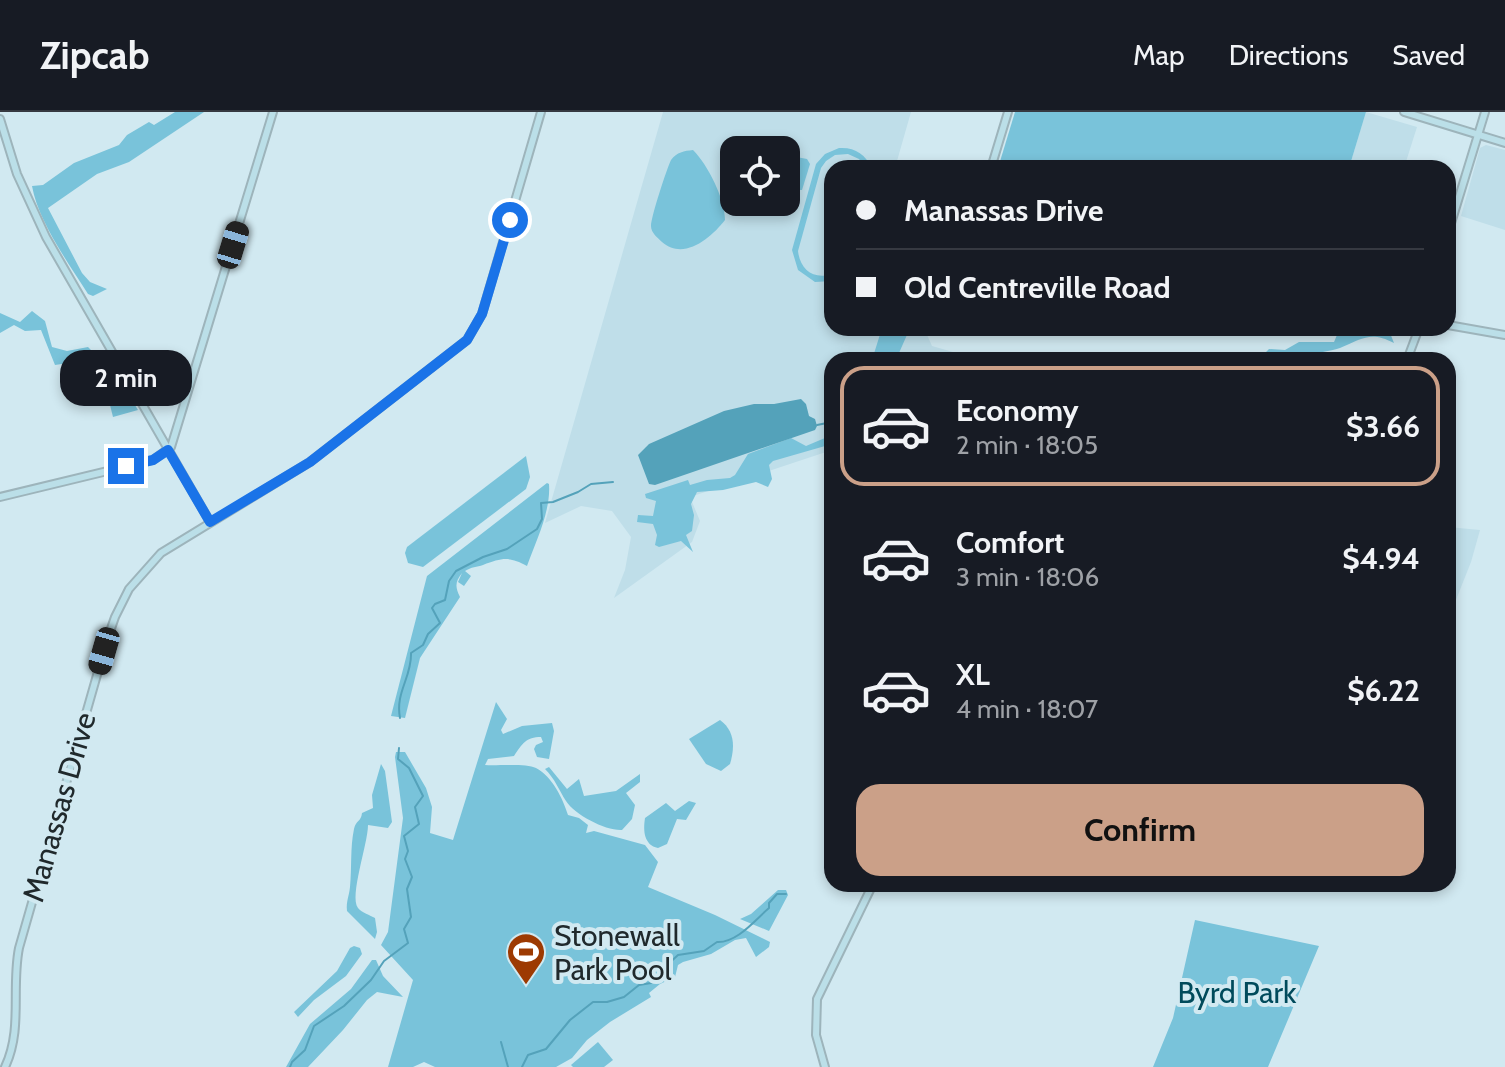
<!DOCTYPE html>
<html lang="en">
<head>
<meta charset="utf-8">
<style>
  body { margin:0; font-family:Cabin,sans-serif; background:#242831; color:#f1f3f6; height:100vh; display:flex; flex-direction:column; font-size:30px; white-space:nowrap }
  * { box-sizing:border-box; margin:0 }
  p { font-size:26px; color:#9ea1a6 }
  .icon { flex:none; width:44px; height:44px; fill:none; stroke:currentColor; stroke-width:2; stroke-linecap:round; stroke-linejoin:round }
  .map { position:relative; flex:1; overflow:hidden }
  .details { position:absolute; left:824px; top:240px; width:632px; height:540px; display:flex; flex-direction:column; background:#171b24; border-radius:24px; box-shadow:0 4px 12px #0003 }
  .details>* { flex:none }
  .top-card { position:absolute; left:824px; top:48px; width:632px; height:176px; border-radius:24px; box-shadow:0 4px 12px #0003; display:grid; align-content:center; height:176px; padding:0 32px; background:#171b24 }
  .fabs { position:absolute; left:720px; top:24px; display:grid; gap:16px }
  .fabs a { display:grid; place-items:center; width:80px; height:80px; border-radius:16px; background:#171b24; box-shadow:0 4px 12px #0003; font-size:40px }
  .end { position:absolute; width:36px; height:36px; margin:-18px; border:10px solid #1a73e8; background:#fff; box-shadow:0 0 0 4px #fff }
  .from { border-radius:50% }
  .bubble { position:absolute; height:56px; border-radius:24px; background:#171b24; box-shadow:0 4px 12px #0003; font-size:26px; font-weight:700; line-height:56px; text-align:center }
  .car { position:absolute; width:24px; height:48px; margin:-24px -12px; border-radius:10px; box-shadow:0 0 6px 2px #0007; background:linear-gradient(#222 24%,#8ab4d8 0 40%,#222 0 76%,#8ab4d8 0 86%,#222 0) }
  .top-card b { display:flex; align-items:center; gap:28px; height:76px; font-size:30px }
  .top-card b+b { border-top:2px solid #363941 }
  .top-card i { width:20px; height:20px; background:#f1f3f6 }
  ul { padding:14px 0 0; list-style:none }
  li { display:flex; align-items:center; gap:24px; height:120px; margin:0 16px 12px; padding:0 16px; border:4px solid transparent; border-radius:24px }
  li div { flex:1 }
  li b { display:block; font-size:30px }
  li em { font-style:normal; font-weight:700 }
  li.current { border-color:#cba088 }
  li>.icon { width:72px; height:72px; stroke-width:1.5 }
  .button { display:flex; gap:16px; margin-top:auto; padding:16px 32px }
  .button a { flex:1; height:92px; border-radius:24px; background:#cba088; color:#111; font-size:32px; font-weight:700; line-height:92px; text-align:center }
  header { display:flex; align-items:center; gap:48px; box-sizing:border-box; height:112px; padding:0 40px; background:#171b24; border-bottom:2px solid #363941 }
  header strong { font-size:38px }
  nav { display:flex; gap:44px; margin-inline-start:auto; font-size:28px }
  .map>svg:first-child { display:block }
  .built { fill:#bfdee9; fill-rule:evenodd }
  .green { fill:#79c3da }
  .water { fill:#54a2ba }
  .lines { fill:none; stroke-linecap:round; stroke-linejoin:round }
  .stream { stroke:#54a2ba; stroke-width:2 }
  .secondary-casing { stroke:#9db4bb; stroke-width:10 }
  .secondary { stroke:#bbdfe8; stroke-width:6 }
  .route { stroke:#1a73e8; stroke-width:10 }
  .labels { text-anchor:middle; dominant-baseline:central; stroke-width:8; stroke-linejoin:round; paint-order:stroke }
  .street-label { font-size:30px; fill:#20292c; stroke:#d1e9f1 }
  .poi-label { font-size:30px; fill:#20292c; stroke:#d1e9f1; text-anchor:start }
  .park-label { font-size:30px; fill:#004a5b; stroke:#d1e9f1 }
</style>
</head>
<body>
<header>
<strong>Zipcab</strong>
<nav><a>Map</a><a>Directions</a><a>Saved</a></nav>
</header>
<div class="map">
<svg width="1505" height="955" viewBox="0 0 1505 955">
  <rect width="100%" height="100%" fill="#d1e9f1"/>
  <!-- built -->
  <g class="built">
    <path d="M663,0H911L895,56H832V216H924L932,234L981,248H832V338L690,385L700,409L692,430L614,486L625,458L631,425L612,399L581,394L545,411ZM734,38H786V90H734Z"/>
    <polygon points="1366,0 1417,15 1404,56 1349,56"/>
    <polygon points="1486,33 1505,38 1505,118 1461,104 1480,36"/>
    <polygon points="1448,415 1480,418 1471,450 1448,508"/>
  </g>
  <!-- green -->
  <g class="green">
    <path d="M175,0H204L129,50L97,62L48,96L82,161L90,170L107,177L93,184L88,182C69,152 38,109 32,74L43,73L74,51L119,33L127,23L149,10L154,13Z"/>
    <polygon points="1015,0 1366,0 1349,56 998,56"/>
    <path d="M839,36C855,35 865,42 872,56H866L859,47L848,42L835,43L826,49L821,56L798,139C800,158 814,168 832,162V169L815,170L798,158L792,138L816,52L825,42Z"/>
    <path d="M693,38C708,53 725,87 725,108C711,126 684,149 662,130C658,126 651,121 651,114C651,105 667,56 671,48C677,40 684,39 693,38Z"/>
    <polygon points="786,43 807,47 810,52 802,78 786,78"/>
    <polygon points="32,199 45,209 52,235 67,239 88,235 91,238 75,250 55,253 41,218 25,219 14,213 0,221 0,201 20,210"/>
    <polygon points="882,216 910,216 899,241 900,247 941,248 872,248"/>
    <path d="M1340,216H1388L1394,231C1371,219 1363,226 1340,236C1329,240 1318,238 1311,248H1241L1249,243L1262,244L1269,237L1285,238L1299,230H1334Z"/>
    <polygon points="127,280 138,298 113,305 108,285"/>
    <polygon points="832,323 832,332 773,349 769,353 772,367 768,375 756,370 723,378 697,380 691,392 694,403 692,419 686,423 693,440 681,429 659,435 655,433 657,423 653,412 637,410 638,403 653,404 656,389 646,386 645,382 688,368 690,373 707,368 730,366 735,363 748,342 791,326 806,334"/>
    <polygon points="526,344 530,365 526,377 423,455 408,451 405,441 407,435"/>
    <path d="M547,371L549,372C551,399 536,429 527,454C509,444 502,446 483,453C477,455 471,455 465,459L471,464L464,474L458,470L462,461C455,470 455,475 460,485L420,546L405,606L391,604L427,464Z"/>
    <path d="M496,590L507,607L501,618L503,622L522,614L552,611L554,619L549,647L537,645L534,637L536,633L543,630L541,625C526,625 522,632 514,644L488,647L485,653C497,654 526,651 536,656C552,664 563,687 568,703L579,706L588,713L586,721L594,719L645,733L658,750L648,775L715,803L770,830L769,835L756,845L746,826L735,828L711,842L683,850L678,853L675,865L660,872L649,881L651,885L610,910L587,928L572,946L556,955H435L424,950L413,955H388L413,868L381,833L388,820L403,706L395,645L396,640H405L426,676L432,695L430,721L453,728Z"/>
    <path d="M720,608C735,619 735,635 730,652L721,659L706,652L689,627Z"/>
    <path d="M381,652L385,659L392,710L388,716L368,713C368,732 349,784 358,796C362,801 370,803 375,806L377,820L375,827L347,799C346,789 349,785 350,775C352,755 350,736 354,717C356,708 361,710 362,701L373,696L372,683Z"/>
    <path d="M549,655L567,677L579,667L584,684L616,679L640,662V670L626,681L635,693L632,707L622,718C606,719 575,703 566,689C559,678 555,667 545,657Z"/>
    <path d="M689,689L696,691L686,708L677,707L667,732L658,736C644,733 643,719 645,706L666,691L675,699Z"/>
    <polygon points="778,778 786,778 788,783 769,819 740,807 751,802"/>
    <polygon points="1195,808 1319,834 1268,955 1153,955 1173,906"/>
    <polygon points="354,834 360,836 362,842 346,864 314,888 298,905 294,900 337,859 350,836"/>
    <polygon points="372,848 376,848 383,864 403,885 377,880 367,888 343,918 308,955 286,955 310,912 351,877"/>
    <polygon points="598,930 613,948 604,955 573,955 571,953"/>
  </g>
  <!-- water -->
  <polygon class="water" points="801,287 806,292 809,304 815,307 817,314 815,318 655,373 649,372 638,343 649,332 724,299 754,292 774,292"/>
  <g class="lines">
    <!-- stream -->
    <g class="stream">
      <polyline points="817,313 832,310"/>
      <path d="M400,606C395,580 412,565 411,541L423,533L428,522L440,511L432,496L435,492L445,488L449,469L456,459L483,445L507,437L537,417L542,407L541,391L553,390L578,380L591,372L613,370"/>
      <polyline points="501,930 508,955"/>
      <polyline points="290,955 292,950 305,938 314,914 344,894 371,868 384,849 408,831 404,817 411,805 407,777 412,765 405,747 408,739 404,724 419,712 415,695 423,684 409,656 398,647 399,636"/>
      <path d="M522,955L528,943L546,937L570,908L593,890H607L624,885L639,873L657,870L662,866L665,855L678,843L704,839L717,830C737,831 755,808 769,796V791L777,782H786"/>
    </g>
    <defs>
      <g id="secondary">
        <polyline points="1404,0 1505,31"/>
        <polyline points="0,7 17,62 46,125 210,410"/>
        <polyline points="991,56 1008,0"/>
        <polyline points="1448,121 1485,0"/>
        <polyline points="1448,213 1505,223"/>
        <polyline points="1407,248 1419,216"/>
        <polyline points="0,385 153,348 171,335 273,0"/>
        <path d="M5,955C23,917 11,876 19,836L107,528L115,505L129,477L161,441L310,350L467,228L482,202L541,0"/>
        <polyline points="825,955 816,923 817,887 873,772"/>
      </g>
    </defs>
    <!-- secondary casing -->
    <use href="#secondary" class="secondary-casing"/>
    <!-- secondary -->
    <use href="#secondary" class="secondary"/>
  </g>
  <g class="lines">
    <!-- route -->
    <polyline class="route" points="126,354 153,348 168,338 210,410 310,350 467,228 482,202 510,108"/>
  </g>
  <!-- icons -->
  <defs>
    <symbol id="stadium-pin" viewBox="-11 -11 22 30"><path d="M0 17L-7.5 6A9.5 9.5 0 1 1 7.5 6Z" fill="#9d3a02" stroke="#d1e9f1"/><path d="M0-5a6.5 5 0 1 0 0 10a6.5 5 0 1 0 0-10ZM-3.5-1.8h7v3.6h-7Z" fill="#fff"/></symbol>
  </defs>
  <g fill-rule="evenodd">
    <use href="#stadium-pin" x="504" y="818" width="44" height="60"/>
  </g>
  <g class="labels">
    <!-- street labels -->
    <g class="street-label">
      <text transform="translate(59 695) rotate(-74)">Manassas Drive</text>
    </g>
    <!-- poi labels -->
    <g class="poi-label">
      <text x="554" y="823">Stonewall<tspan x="554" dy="34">Park Pool</tspan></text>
    </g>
    <!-- park labels -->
    <g class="park-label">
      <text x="1237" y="880">Byrd Park</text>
    </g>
  </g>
</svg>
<div class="fabs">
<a><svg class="icon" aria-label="locate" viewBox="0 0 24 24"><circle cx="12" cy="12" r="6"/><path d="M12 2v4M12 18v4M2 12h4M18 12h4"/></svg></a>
</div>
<i class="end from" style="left:510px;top:108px"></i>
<i class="end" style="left:126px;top:354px"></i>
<div class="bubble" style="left:60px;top:238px;width:132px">2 min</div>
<i class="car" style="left:233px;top:133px;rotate:17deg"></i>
<i class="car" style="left:104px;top:539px;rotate:196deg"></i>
<div class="top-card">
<b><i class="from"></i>Manassas Drive</b>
<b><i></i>Old Centreville Road</b>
</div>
<section class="details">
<ul>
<li class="current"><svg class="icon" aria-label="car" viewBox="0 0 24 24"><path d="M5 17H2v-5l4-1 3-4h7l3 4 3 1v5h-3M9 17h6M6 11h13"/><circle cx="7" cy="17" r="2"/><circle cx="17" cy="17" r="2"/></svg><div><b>Economy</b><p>2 min · 18:05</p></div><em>$3.66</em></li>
<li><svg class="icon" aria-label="car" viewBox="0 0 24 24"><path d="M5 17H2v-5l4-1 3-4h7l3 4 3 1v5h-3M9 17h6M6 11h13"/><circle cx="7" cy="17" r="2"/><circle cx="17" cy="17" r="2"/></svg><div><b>Comfort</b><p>3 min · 18:06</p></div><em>$4.94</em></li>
<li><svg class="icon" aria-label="car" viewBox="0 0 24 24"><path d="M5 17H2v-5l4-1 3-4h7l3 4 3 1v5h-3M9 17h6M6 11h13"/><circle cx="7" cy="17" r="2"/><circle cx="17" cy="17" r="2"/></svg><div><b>XL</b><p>4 min · 18:07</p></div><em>$6.22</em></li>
</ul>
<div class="button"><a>Confirm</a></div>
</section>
</div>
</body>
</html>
